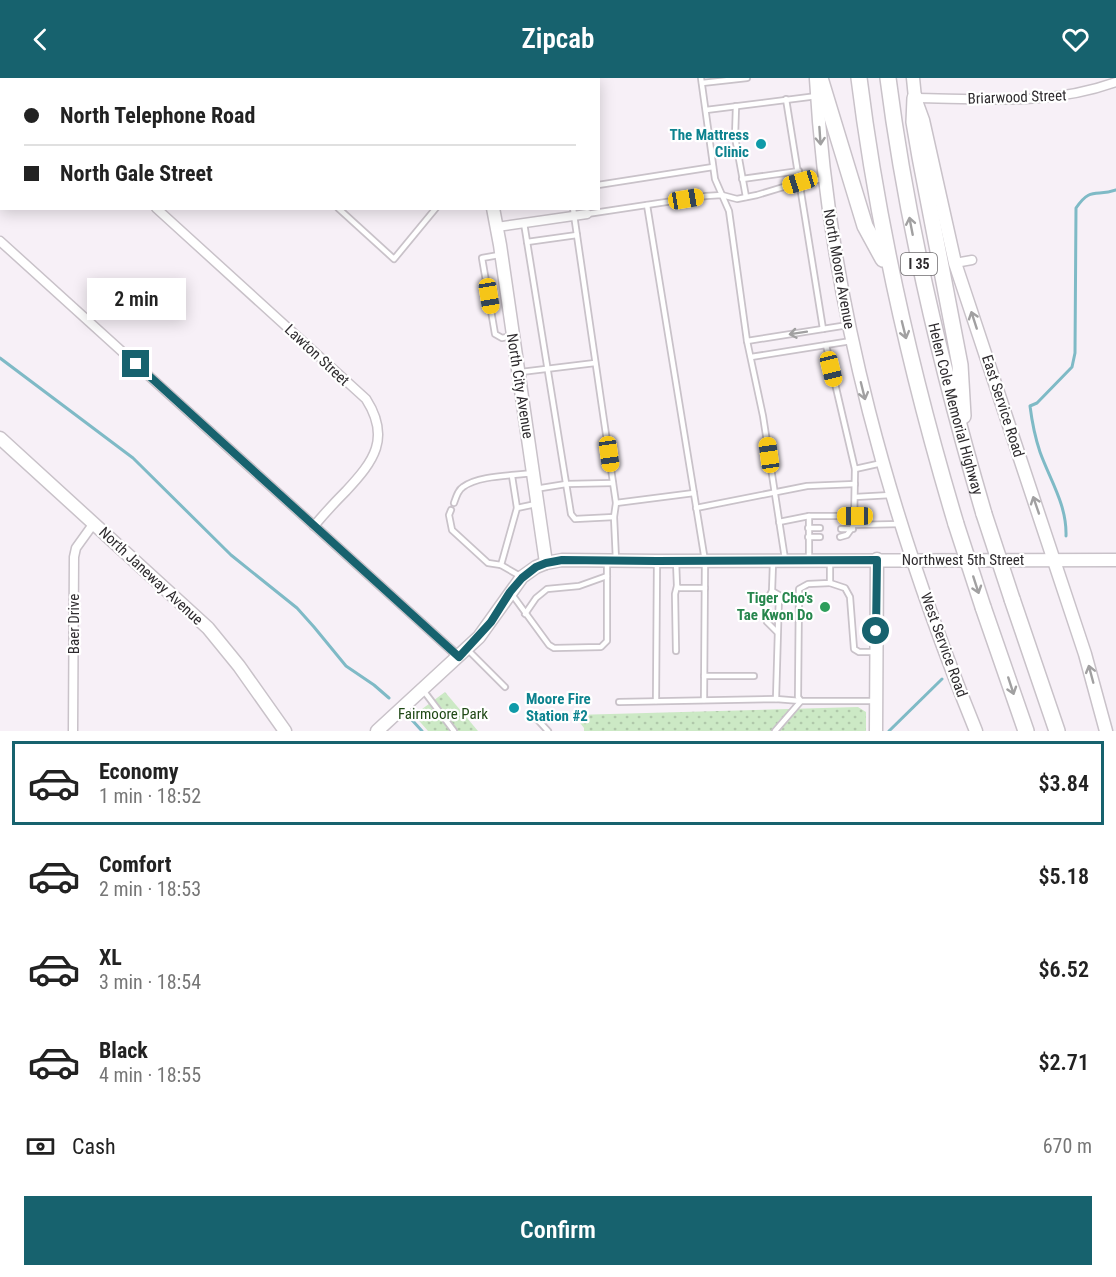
<!DOCTYPE html>
<html lang="en">
<head>
<meta charset="utf-8">
<style>
  body { margin:0; font-family:"Roboto Condensed",sans-serif; background:#f2f2f2; color:#222; height:100vh; display:flex; flex-direction:column; font-size:22px; white-space:nowrap }
  * { box-sizing:border-box; margin:0 }
  p { font-size:20px; color:#767676 }
  .icon { flex:none; width:33px; height:33px; fill:none; stroke:currentColor; stroke-width:2; stroke-linecap:round; stroke-linejoin:round }
  .map { position:relative; height:653px; overflow:hidden }
  .details { display:flex; flex-direction:column; background:#fff; flex:1 }
  .details>* { flex:none }
  .hud { position:absolute; left:0px; top:0px; width:600px; height:132px; box-shadow:0 3px 15px #0003; display:grid; align-content:center; height:132px; padding:0 24px; background:#fff }
  .end { position:absolute; width:27px; height:27px; margin:-14px; border:8px solid #17626e; background:#fff; box-shadow:0 0 0 3px #fff }
  .from { border-radius:50% }
  .bubble { position:absolute; height:42px; border-radius:0px; background:#fff; box-shadow:0 3px 15px #0003; font-size:20px; font-weight:600; line-height:42px; text-align:center }
  .car { position:absolute; width:18px; height:36px; margin:-18px -9px; border-radius:8px; box-shadow:0 0 4px 2px #0007; background:linear-gradient(#f5c518 24%,#345 0 40%,#f5c518 0 76%,#345 0 86%,#f5c518 0) }
  .hud b { display:flex; align-items:center; gap:21px; height:57px; font-size:22px }
  .hud b+b { border-top:2px solid #e0e0e0 }
  .hud i { width:15px; height:15px; background:#222 }
  ul { padding:10px 0 0; list-style:none }
  li { display:flex; align-items:center; gap:18px; height:84px; margin:0 12px 9px; padding:0 12px; border:3px solid transparent; border-radius:0px }
  li div { flex:1 }
  li b { display:block; font-size:22px }
  li em { font-style:normal; font-weight:600 }
  li.selected { border-color:#17626e }
  li>.icon { width:54px; height:54px; stroke-width:1.5 }
  .pay { display:flex; align-items:center; gap:15px; height:66px; padding:0 24px; font-size:22px }
  .pay p { margin-inline-start:auto }
  .button { display:flex; gap:12px; margin-top:auto; padding:12px 24px }
  .button a { flex:1; height:69px; border-radius:0px; background:#17626e; color:#fff; font-size:24px; font-weight:600; line-height:69px; text-align:center }
  header { display:flex; justify-content:space-between; align-items:center; height:78px; padding:0 24px; background:#17626e; color:#fff; font-size:27px; font-weight:600 }
  .map>svg:first-child { display:block }
  .park { fill:url(#park-dots) }
  .lines { fill:none; stroke-linecap:round; stroke-linejoin:round }
  .stream { stroke:#7fbac6; stroke-width:3 }
  .lane-casing { stroke:#c9c2c9; stroke-width:8 }
  .street-casing { stroke:#c9c2c9; stroke-width:11 }
  .secondary-casing { stroke:#c9c2c9; stroke-width:15 }
  .highway-casing { stroke:#c9c2c9; stroke-width:18 }
  .lane { stroke:#fff; stroke-width:4.5 }
  .street { stroke:#fff; stroke-width:8 }
  .secondary { stroke:#fff; stroke-width:12 }
  .highway { stroke:#fff; stroke-width:15 }
  .highway-bridge-casing { stroke:#c9c2c9; stroke-width:18; stroke-linecap:butt }
  .highway-bridge { stroke:#fff; stroke-width:15 }
  .oneway { stroke:#a1a0a1 }
  .route { stroke:#17626e; stroke-width:8 }
  .culture-dot { fill:#0f9aa8; stroke:#fff; stroke-width:2 }
  .leisure-dot { fill:#2e9e5b; stroke:#fff; stroke-width:2 }
  .labels { text-anchor:middle; dominant-baseline:central; stroke-width:4.5; stroke-linejoin:round; paint-order:stroke }
  .shield { fill:#fff; stroke:#6d6b6d; stroke-width:1.5 }
  .shield-label { font-size:14px; font-weight:bold; fill:#2f2c2f }
  .street-label { font-size:15px; fill:#2f2c2f; stroke:#fff }
  .culture-label { font-size:15px; font-weight:bold; fill:#0d838f; stroke:#fff; text-anchor:end }
  .leisure-label { font-size:15px; font-weight:bold; fill:#27864d; stroke:#fff; text-anchor:end }
  .park-label { font-size:15px; fill:#204916; stroke:#fff }
</style>
</head>
<body>
<header><svg class="icon" aria-label="back" viewBox="0 0 24 24"><path d="M15 5l-7 7 7 7"/></svg>Zipcab<svg class="icon" aria-label="heart" viewBox="0 0 24 24"><path d="M12 20l-8-8c-3-5 5-10 8-4 3-6 11-1 8 4z"/></svg></header>
<div class="map">
<svg width="1116" height="653" viewBox="0 0 1116 653">
  <defs>
    <pattern id="park-dots" width="8" height="8" patternUnits="userSpaceOnUse" patternTransform="scale(1.5)"><rect width="8" height="8" fill="#cce9c5"/><path d="M2 2h.1M6 6h.1" fill="none" stroke="#b0c8aa" stroke-width="1.8" stroke-linecap="round"/></pattern>
  </defs>
  <rect width="100%" height="100%" fill="#f7f0f7"/>
  <!-- park -->
  <g class="park">
    <polygon points="445,614 478,653 428,653 414,637"/>
    <polygon points="858,629 866,634 866,653 584,653 584,650 574,637"/>
  </g>
  <g class="lines">
    <!-- stream -->
    <g class="stream">
      <polyline points="0,280 133,380 231,477 297,530 314,549 346,588 374,607 389,620"/>
      <path d="M1066,458C1067,427 1050,402 1040,374C1035,359 1032,344 1030,328L1037,325L1072,289L1075,275L1076,130C1091,108 1096,119 1116,112"/>
      <polyline points="412,642 422,653"/>
      <polyline points="889,653 942,601"/>
    </g>
    <defs>
      <g id="lane">
        <polyline points="446,0 447,2"/>
        <polyline points="552,0 552,2"/>
        <polyline points="701,0 715,101 729,133 747,263 763,338 785,481"/>
        <polyline points="702,5 747,0"/>
        <polyline points="786,21 823,251"/>
        <polyline points="736,28 735,59 746,119"/>
        <polyline points="706,32 817,18"/>
        <polyline points="742,101 799,93"/>
        <polyline points="598,107 713,89"/>
        <polyline points="647,127 705,483 704,622"/>
        <polyline points="338,130 394,181 436,130"/>
        <polyline points="573,130 616,425 614,439 616,482"/>
        <polyline points="587,136 706,118 722,117 737,121 757,117 800,104 824,101"/>
        <polyline points="524,145 571,436 575,441 614,439"/>
        <polyline points="527,164 577,157"/>
        <polyline points="499,177 482,180 495,256 502,260 512,258"/>
        <polyline points="747,263 848,247"/>
        <polyline points="826,267 855,391 882,385"/>
        <polyline points="751,279 851,263"/>
        <polyline points="521,294 595,285"/>
        <polyline points="855,391 854,447 901,446"/>
        <polyline points="512,398 517,430"/>
        <polyline points="535,411 566,406 613,405"/>
        <polyline points="855,419 891,417"/>
        <path d="M454,425C456,419 458,412 463,409C479,397 513,398 533,395"/>
        <polyline points="616,425 694,415"/>
        <polyline points="696,430 807,408 855,406"/>
        <polyline points="451,432 449,437 452,452 488,485 501,487 520,498"/>
        <polyline points="779,444 809,438"/>
        <polyline points="808,450 820,450"/>
        <polyline points="841,451 853,451"/>
        <polyline points="808,459 820,459"/>
        <polyline points="840,459 847,457 854,447"/>
        <polyline points="809,482 809,438 855,438"/>
        <polyline points="676,483 677,508 679,510 705,510"/>
        <polyline points="830,483 830,505 808,506 799,511 798,619 801,623 874,623"/>
        <polyline points="773,485 772,513 779,517 776,621"/>
        <polyline points="501,487 517,430 536,426"/>
        <polyline points="830,505 845,510 850,519 854,571 859,574 875,574"/>
        <polyline points="511,515 549,567 554,570 601,569 607,563 607,485"/>
        <polyline points="767,522 772,513"/>
        <polyline points="525,536 536,520 547,511 579,508 607,498"/>
        <polyline points="767,544 777,554"/>
        <polyline points="467,571 505,609"/>
        <polyline points="676,573 675,516 677,508"/>
        <polyline points="704,598 754,598"/>
        <polyline points="423,612 454,653"/>
        <polyline points="656,623 657,483"/>
        <polyline points="619,624 776,621 801,623 775,653"/>
        <polyline points="536,640 548,653"/>
      </g>
      <g id="street">
        <polyline points="53,0 53,2"/>
        <polyline points="382,2 383,0"/>
        <path d="M915,20C984,21 1050,28 1116,4"/>
        <path d="M156,130L366,321C391,360 374,383 346,413C335,424 324,436 314,448"/>
        <polyline points="497,149 587,136"/>
        <polyline points="0,163 459,579"/>
        <polyline points="955,185 972,182"/>
        <polyline points="73,653 74,479 76,470 94,445"/>
      </g>
      <g id="secondary">
        <polyline points="366,0 368,2"/>
        <polyline points="913,0 915,20 923,42 955,185 1085,576 1106,653"/>
        <path d="M816,1C829,227 891,444 976,653"/>
        <polyline points="493,130 500,167 546,485"/>
        <polyline points="0,360 208,550 239,588 285,653"/>
        <polyline points="377,653 479,559 522,499 536,489 546,485 562,482 657,483 1116,482"/>
        <polyline points="876,653 877,481"/>
      </g>
      <g id="highway">
        <polyline points="820,0 865,148 883,181"/>
        <path d="M859,0C878,152 912,299 956,446"/>
        <path id="s1" d="M888,0C907,149 942,293 984,436"/>
        <polyline points="915,20 914,44 920,79 960,287 963,338"/>
        <polyline points="1012,521 1057,653"/>
        <polyline points="983,529 1026,653"/>
      </g>
    </defs>
    <!-- lane casing -->
    <use href="#lane" class="lane-casing"/>
    <!-- street casing -->
    <use href="#street" class="street-casing"/>
    <!-- secondary casing -->
    <use href="#secondary" class="secondary-casing"/>
    <!-- highway casing -->
    <use href="#highway" class="highway-casing"/>
    <!-- lane -->
    <use href="#lane" class="lane"/>
    <!-- street -->
    <use href="#street" class="street"/>
    <!-- secondary -->
    <use href="#secondary" class="secondary"/>
    <!-- highway -->
    <use href="#highway" class="highway"/>
    <defs>
      <g id="highway-bridge">
        <polyline points="984,436 1012,521"/>
        <polyline points="956,446 983,529"/>
      </g>
    </defs>
    <!-- highway-bridge casing -->
    <use href="#highway-bridge" class="highway-bridge-casing"/>
    <!-- highway-bridge -->
    <use href="#highway-bridge" class="highway-bridge"/>
  </g>
  <!-- one-way arrows -->
  <defs><path id="oneway-shaft" d="M-6 0H5M1.5-3L5.5 0L1.5 3" fill="none" stroke-width="1.6" stroke-linecap="round" stroke-linejoin="round" transform="scale(1.5)"/></defs>
  <g class="oneway">
    <use href="#oneway-shaft" transform="translate(820 58) rotate(86)"/>
    <use href="#oneway-shaft" transform="translate(911 148) rotate(-101)"/>
    <use href="#oneway-shaft" transform="translate(974 242) rotate(-108)"/>
    <use href="#oneway-shaft" transform="translate(904 252) rotate(76)"/>
    <use href="#oneway-shaft" transform="translate(798 255) rotate(171)"/>
    <use href="#oneway-shaft" transform="translate(863 313) rotate(76)"/>
    <use href="#oneway-shaft" transform="translate(1036 427) rotate(-109)"/>
    <use href="#oneway-shaft" transform="translate(976 507) rotate(72)"/>
    <use href="#oneway-shaft" transform="translate(1091 596) rotate(-105)"/>
    <use href="#oneway-shaft" transform="translate(1011 608) rotate(72)"/>
  </g>
  <g class="lines">
    <!-- route -->
    <polyline class="route" points="136,286 459,579 491,544 510,514 522,500 536,489 546,485 562,482 657,483 877,482 876,553"/>
  </g>
  <!-- markers -->
  <g class="culture-dot">
    <circle cx="761" cy="66" r="6"/>
    <circle cx="514" cy="630" r="6"/>
  </g>
  <circle class="leisure-dot" cx="825" cy="529" r="6"/>
  <g class="labels">
    <!-- shield labels -->
    <rect class="shield" x="901" y="175" width="36" height="22" rx="4.5"/>
    <g class="shield-label">
      <text x="919" y="186">I 35</text>
    </g>
    <!-- street labels -->
    <g class="street-label">
      <text transform="translate(1017 19) rotate(-2)">Briarwood Street</text>
      <text transform="translate(839 191) rotate(80)">North Moore Avenue</text>
      <text transform="translate(317 277) rotate(43)">Lawton Street</text>
      <text transform="translate(520 308) rotate(81)">North City Avenue</text>
      <text transform="translate(1003 328) rotate(72)">East Service Road</text>
      <text stroke="none"><textPath href="#s1" startOffset="338">Helen Cole Memorial Highway</textPath></text>
      <text x="963" y="482">Northwest 5th Street</text>
      <text transform="translate(151 498) rotate(43)">North Janeway Avenue</text>
      <text transform="translate(74 546) rotate(-90)">Baer Drive</text>
      <text transform="translate(944 567) rotate(70)">West Service Road</text>
    </g>
    <!-- culture labels -->
    <g class="culture-label">
      <text x="749" y="57">The Mattress<tspan x="749" dy="17">Clinic</tspan></text>
      <text x="526" y="621" text-anchor="start">Moore Fire<tspan x="526" dy="17">Station #2</tspan></text>
    </g>
    <!-- leisure labels -->
    <g class="leisure-label">
      <text x="813" y="520">Tiger Cho's<tspan x="813" dy="17">Tae Kwon Do</tspan></text>
    </g>
    <!-- park labels -->
    <g class="park-label">
      <text x="443" y="636">Fairmoore Park</text>
    </g>
  </g>
</svg>
<i class="end from" style="left:876px;top:553px"></i>
<i class="end" style="left:136px;top:286px"></i>
<div class="bubble" style="left:87px;top:200px;width:99px">2 min</div>
<i class="car" style="left:800px;top:104px;rotate:253deg"></i>
<i class="car" style="left:686px;top:121px;rotate:81deg"></i>
<i class="car" style="left:489px;top:218px;rotate:171deg"></i>
<i class="car" style="left:831px;top:291px;rotate:166deg"></i>
<i class="car" style="left:609px;top:376px;rotate:172deg"></i>
<i class="car" style="left:769px;top:377px;rotate:352deg"></i>
<i class="car" style="left:855px;top:438px;rotate:270deg"></i>
<div class="hud">
<b><i class="from"></i>North Telephone Road</b>
<b><i></i>North Gale Street</b>
</div>
</div>
<section class="details">
<ul>
<li class="selected"><svg class="icon" aria-label="car" viewBox="0 0 24 24"><path d="M5 17H2v-5l4-1 3-4h7l3 4 3 1v5h-3M9 17h6M6 11h13"/><circle cx="7" cy="17" r="2"/><circle cx="17" cy="17" r="2"/></svg><div><b>Economy</b><p>1 min · 18:52</p></div><em>$3.84</em></li>
<li><svg class="icon" aria-label="car" viewBox="0 0 24 24"><path d="M5 17H2v-5l4-1 3-4h7l3 4 3 1v5h-3M9 17h6M6 11h13"/><circle cx="7" cy="17" r="2"/><circle cx="17" cy="17" r="2"/></svg><div><b>Comfort</b><p>2 min · 18:53</p></div><em>$5.18</em></li>
<li><svg class="icon" aria-label="car" viewBox="0 0 24 24"><path d="M5 17H2v-5l4-1 3-4h7l3 4 3 1v5h-3M9 17h6M6 11h13"/><circle cx="7" cy="17" r="2"/><circle cx="17" cy="17" r="2"/></svg><div><b>XL</b><p>3 min · 18:54</p></div><em>$6.52</em></li>
<li><svg class="icon" aria-label="car" viewBox="0 0 24 24"><path d="M5 17H2v-5l4-1 3-4h7l3 4 3 1v5h-3M9 17h6M6 11h13"/><circle cx="7" cy="17" r="2"/><circle cx="17" cy="17" r="2"/></svg><div><b>Black</b><p>4 min · 18:55</p></div><em>$2.71</em></li>
</ul>
<div class="pay"><svg class="icon" aria-label="cash" viewBox="0 0 24 24"><path d="M3 7h18v10H3z"/><circle cx="12" cy="12" r="2"/></svg>Cash<p>670 m</p></div>
<div class="button"><a>Confirm</a></div>
</section>
</body>
</html>
